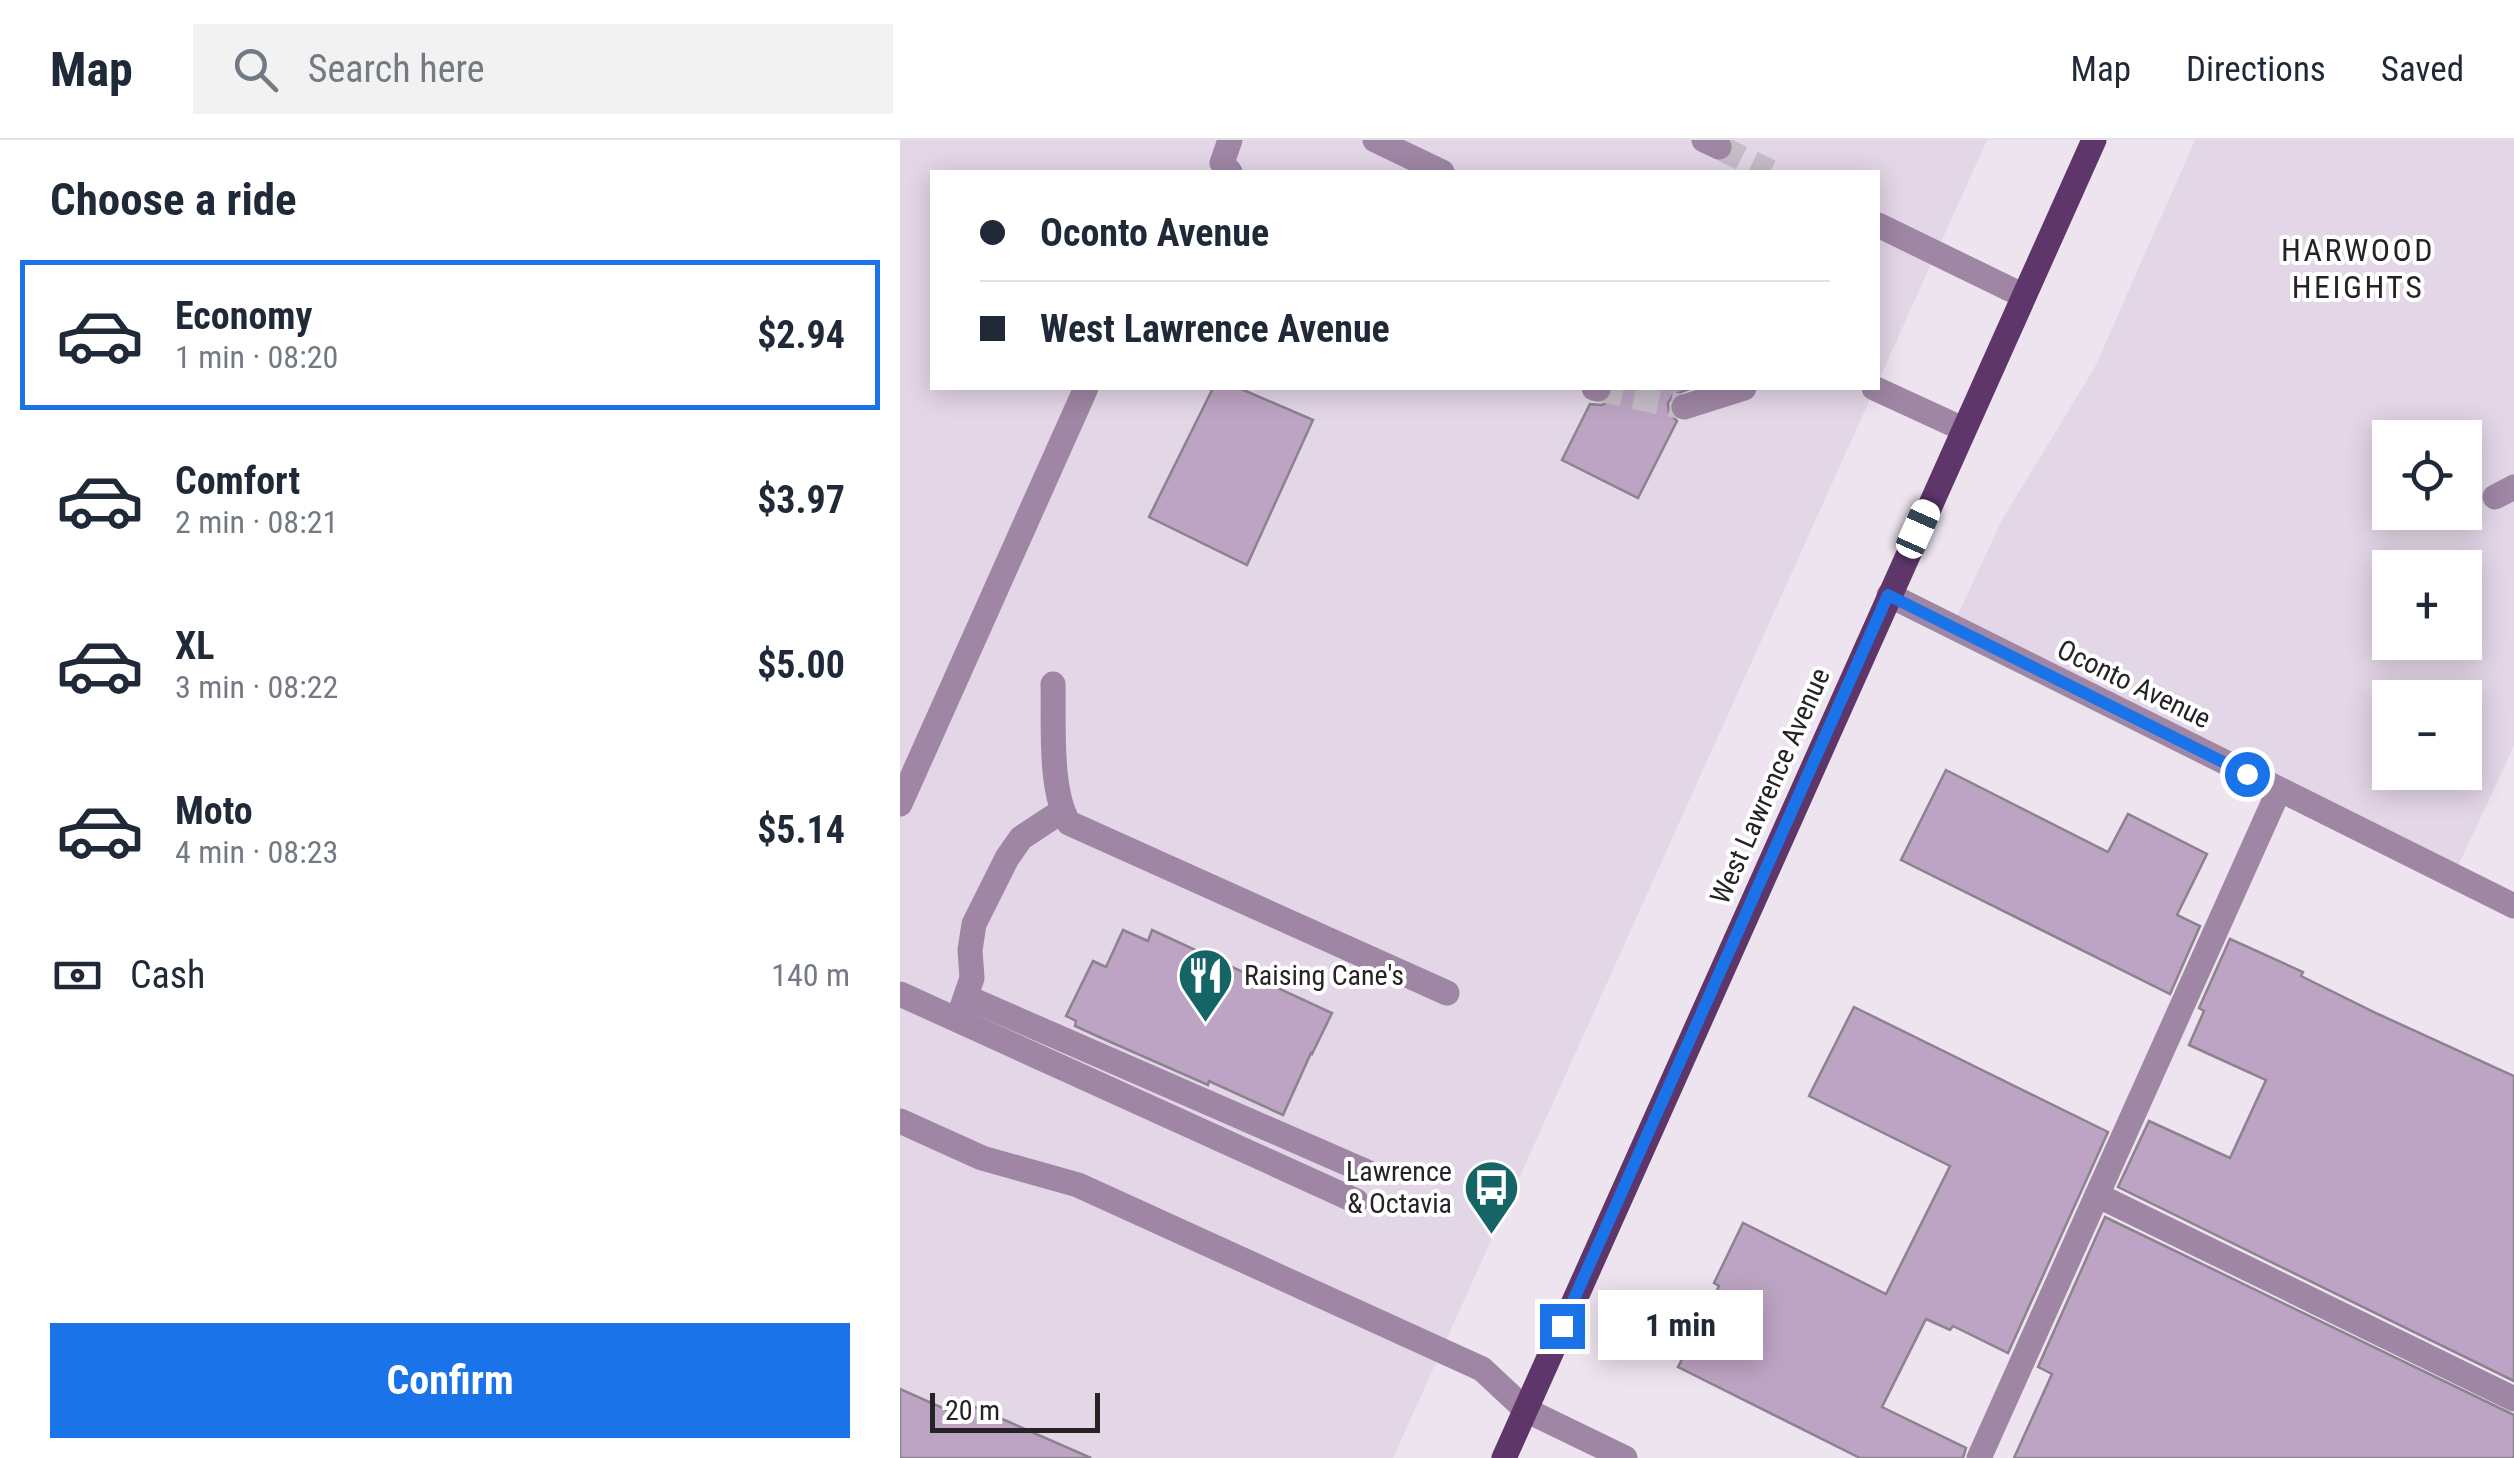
<!DOCTYPE html>
<html lang="en">
<head>
<meta charset="utf-8">
<style>
  body { margin:0; font-family:"Roboto Condensed",sans-serif; background:#f2f2f3; color:#1f2937; height:100vh; display:flex; flex-direction:column; font-size:38px; white-space:nowrap }
  * { box-sizing:border-box; margin:0 }
  p { font-size:32px; color:#747a83 }
  .icon { flex:none; width:55px; height:55px; fill:none; stroke:currentColor; stroke-width:2; stroke-linecap:round; stroke-linejoin:round }
  .map { position:relative; flex:1; overflow:hidden }
  .side { display:flex; flex-direction:column; background:#fff; width:900px }
  .side>* { flex:none }
  .banner { position:absolute; left:30px; top:30px; width:950px; height:220px; border-radius:0px; box-shadow:0 5px 25px #0003; display:grid; align-content:center; height:220px; padding:0 50px; background:#fff }
  .buttons { position:absolute; left:1472px; top:280px; display:grid; gap:20px }
  .buttons a { display:grid; place-items:center; width:110px; height:110px; border-radius:0px; background:#fff; box-shadow:0 5px 25px #0003; font-size:50px }
  .scale { position:absolute; left:30px; bottom:25px; width:170px; box-sizing:border-box; padding-left:10px; border:5px solid #262327; border-top:0; font-size:28px; line-height:35px; white-space:nowrap; color:#262327; -webkit-text-stroke:8px #fff; paint-order:stroke }
  .end { position:absolute; width:45px; height:45px; margin:-22px; border:12px solid #1a73e8; background:#fff; box-shadow:0 0 0 5px #fff }
  .from { border-radius:50% }
  .bubble { position:absolute; height:70px; border-radius:0px; background:#fff; box-shadow:0 5px 25px #0003; font-size:32px; font-weight:700; line-height:70px; text-align:center }
  .car { position:absolute; width:30px; height:60px; margin:-30px -15px; border-radius:12px; box-shadow:0 0 8px 2px #0007; background:linear-gradient(#fff 24%,#345 0 40%,#fff 0 76%,#345 0 86%,#fff 0) }
  .banner b { display:flex; align-items:center; gap:35px; height:95px; font-size:38px }
  .banner b+b { border-top:2px solid #e0e1e3 }
  .banner i { width:25px; height:25px; background:#1f2937 }
  ul { padding:0; list-style:none }
  li { display:flex; align-items:center; gap:30px; height:150px; margin:0 20px 15px; padding:0 30px; border:5px solid transparent; border-radius:0px }
  li div { flex:1 }
  li b { display:block; font-size:38px }
  li em { font-style:normal; font-weight:700 }
  li.selected { border-color:#1a73e8 }
  li>.icon { width:90px; height:90px; stroke-width:1.5 }
  h2 { padding:0 50px; font-size:45px; line-height:120px }
  .pay { display:flex; align-items:center; gap:25px; height:110px; padding:0 50px; font-size:38px }
  .pay p { margin-inline-start:auto }
  .cta { display:flex; gap:20px; margin-top:auto; padding:20px 50px }
  .cta a { flex:1; height:115px; border-radius:0px; background:#1a73e8; color:#fff; font-size:40px; font-weight:700; line-height:115px; text-align:center }
  header { display:flex; align-items:center; gap:60px; box-sizing:border-box; height:140px; padding:0 50px; background:#fff; border-bottom:2px solid #e0e1e3 }
  header strong { font-size:48px }
  nav { display:flex; gap:55px; margin-inline-start:auto; font-size:35px }
  .search { width:700px; height:90px; background:#f2f2f3; display:flex; align-items:center; gap:25px; box-sizing:border-box; padding:0 35px; border-radius:0px; color:#747a83; font-size:38px }
  main { display:flex; flex:1; min-height:0 }
  .map>svg:first-child { display:block }
  .built { fill:#e3d6e7; fill-rule:evenodd }
  .building { fill:#bda4c4; stroke:#8b838d; stroke-width:2.5 }
  .lines { fill:none; stroke-linecap:round; stroke-linejoin:round }
  .minor-tunnel { stroke:#c5bdc7; stroke-width:25; stroke-dasharray:25 12; stroke-linecap:butt }
  .minor { stroke:#9e86a4; stroke-width:25 }
  .major { stroke:#5f366a; stroke-width:25 }
  .route { stroke:#1a73e8; stroke-width:12 }
  .labels { text-anchor:middle; dominant-baseline:central; stroke-width:8; stroke-linejoin:round; paint-order:stroke }
  .street-label { font-size:28px; fill:#262327; stroke:#fff }
  .poi-label { font-size:28px; fill:#262327; stroke:#fff; text-anchor:start }
  .quarter-label { font-size:32px; letter-spacing:2.5px; fill:#262327; stroke:#fff }
</style>
</head>
<body>
<header>
<strong>Map</strong>
<div class="search"><svg class="icon" aria-label="search" viewBox="0 0 24 24"><circle cx="10" cy="10" r="6"/><path d="M15 15l6 6"/></svg>Search here</div>
<nav><a>Map</a><a>Directions</a><a>Saved</a></nav>
</header>
<main>
<section class="side">
<h2>Choose a ride</h2>
<ul>
<li class="selected"><svg class="icon" aria-label="car" viewBox="0 0 24 24"><path d="M5 17H2v-5l4-1 3-4h7l3 4 3 1v5h-3M9 17h6M6 11h13"/><circle cx="7" cy="17" r="2"/><circle cx="17" cy="17" r="2"/></svg><div><b>Economy</b><p>1 min · 08:20</p></div><em>$2.94</em></li>
<li><svg class="icon" aria-label="car" viewBox="0 0 24 24"><path d="M5 17H2v-5l4-1 3-4h7l3 4 3 1v5h-3M9 17h6M6 11h13"/><circle cx="7" cy="17" r="2"/><circle cx="17" cy="17" r="2"/></svg><div><b>Comfort</b><p>2 min · 08:21</p></div><em>$3.97</em></li>
<li><svg class="icon" aria-label="car" viewBox="0 0 24 24"><path d="M5 17H2v-5l4-1 3-4h7l3 4 3 1v5h-3M9 17h6M6 11h13"/><circle cx="7" cy="17" r="2"/><circle cx="17" cy="17" r="2"/></svg><div><b>XL</b><p>3 min · 08:22</p></div><em>$5.00</em></li>
<li><svg class="icon" aria-label="car" viewBox="0 0 24 24"><path d="M5 17H2v-5l4-1 3-4h7l3 4 3 1v5h-3M9 17h6M6 11h13"/><circle cx="7" cy="17" r="2"/><circle cx="17" cy="17" r="2"/></svg><div><b>Moto</b><p>4 min · 08:23</p></div><em>$5.14</em></li>
</ul>
<div class="pay"><svg class="icon" aria-label="cash" viewBox="0 0 24 24"><path d="M3 7h18v10H3z"/><circle cx="12" cy="12" r="2"/></svg>Cash<p>140 m</p></div>
<div class="cta"><a>Confirm</a></div>
</section>
<div class="map">
<svg width="1614" height="1318" viewBox="0 0 1614 1318">
  <rect width="100%" height="100%" fill="#ede4ef"/>
  <!-- built -->
  <g class="built">
    <polygon points="0,0 1087,0 978,242 978,32 32,32 32,248 975,248 493,1318 0,1318"/>
    <path d="M1295,0H1614V606L1557,728L1054,483L1102,380L1195,227ZM1490,298H1565V372H1490ZM1490,428H1565V502H1490ZM1490,558H1565V632H1490Z"/>
  </g>
  <!-- building -->
  <g class="building">
    <polygon points="313,248 339,248 413,280 347,425 249,377"/>
    <polygon points="714,248 792,248 773,255 768,263 769,273 777,281 738,358 662,320 690,264 702,265 709,261 713,254"/>
    <polygon points="1046,630 1208,712 1228,674 1307,714 1277,775 1300,786 1270,854 1001,720"/>
    <polygon points="223,790 248,801 252,790 432,873 412,914 411,913 383,975 309,941 308,945 206,900 175,886 176,881 166,876 193,821 206,827"/>
    <polygon points="1330,799 1403,832 1401,836 1478,874 1614,936 1614,1241 1218,1047 1249,981 1330,1018 1366,940 1289,905 1304,871 1299,868"/>
    <polygon points="954,867 1208,992 1108,1213 1053,1186 1050,1190 1026,1179 982,1267 1066,1308 1063,1318 960,1318 778,1227 819,1146 814,1143 843,1083 986,1154 1050,1026 909,956"/>
    <polygon points="1205,1077 1614,1275 1614,1318 1114,1318 1152,1234 1138,1227"/>
    <polygon points="0,1249 47,1270 52,1257 191,1318 0,1318"/>
  </g>
  <g class="lines">
    <!-- minor-tunnel -->
    <g class="minor-tunnel">
      <polyline points="819,7 870,32"/>
      <polyline points="698,249 784,267"/>
    </g>
    <!-- minor -->
    <g class="minor">
      <polyline points="475,0 542,32"/>
      <polyline points="804,0 819,7"/>
      <polyline points="330,32 322,23 330,0"/>
      <polyline points="978,85 1124,156"/>
      <polyline points="694,248 698,249"/>
      <polyline points="974,248 1063,289"/>
      <polyline points="784,267 844,248"/>
      <polyline points="1595,357 1614,347"/>
      <polyline points="989,455 1614,766"/>
      <path d="M153,544C154,583 149,651 169,683L547,853"/>
      <polyline points="0,664 186,248"/>
      <polyline points="0,854 456,1061"/>
      <polyline points="66,857 467,1032"/>
      <polyline points="61,870 72,838 70,810 74,784 107,718 121,698 162,671"/>
      <polyline points="0,981 82,1018 178,1045 582,1229 626,1270 725,1318"/>
      <polyline points="1197,1055 1614,1259"/>
      <polyline points="1079,1318 1379,650"/>
    </g>
    <!-- major -->
    <polyline class="major" points="604,1318 1194,0"/>
  </g>
  <g class="lines">
    <!-- route -->
    <polyline class="route" points="662,1186 988,455 1347,634"/>
  </g>
  <!-- icons -->
  <defs>
    <symbol id="restaurant-pin" viewBox="-11 -11 22 30"><path d="M0 17L-7.5 6A9.5 9.5 0 1 1 7.5 6Z" fill="#166566" stroke="#fff"/><path d="M-5-6h1v4h1v-4h1v4h1v-4h1v5L-1.5 .5V6h-2V.5L-5-1ZM5-6V6H3V1.5H1.5Q1.5-4 5-6Z" fill="#fff"/></symbol>
    <symbol id="bus-pin" viewBox="-11 -11 22 30"><path d="M0 17L-7.5 6A9.5 9.5 0 1 1 7.5 6Z" fill="#166566" stroke="#fff"/><path d="M-5-6H5V4H4V6H2V4H-2V6H-4V4H-5ZM-3.5-4V0h7V-4ZM-3.5 1.2v1.5H-2V1.2ZM2 1.2v1.5H3.5V1.2Z" fill="#fff"/></symbol>
  </defs>
  <g fill-rule="evenodd">
    <use href="#restaurant-pin" x="274" y="804" width="63" height="86"/>
    <use href="#bus-pin" x="560" y="1016" width="63" height="86"/>
  </g>
  <g class="labels">
    <!-- street labels -->
    <g class="street-label">
      <text transform="translate(1234 544) rotate(26)">Oconto Avenue</text>
      <text transform="translate(870 646) rotate(-66)">West Lawrence Avenue</text>
    </g>
    <!-- poi labels -->
    <g class="poi-label">
      <text x="344" y="835">Raising Cane's</text>
      <text x="552" y="1031" text-anchor="end">Lawrence<tspan x="552" dy="32">&amp; Octavia</tspan></text>
    </g>
    <!-- quarter labels -->
    <g class="quarter-label">
      <text x="1458" y="110">HARWOOD<tspan x="1458" dy="37">HEIGHTS</tspan></text>
    </g>
  </g>
</svg>
<div class="buttons">
<a><svg class="icon" aria-label="locate" viewBox="0 0 24 24"><circle cx="12" cy="12" r="6"/><path d="M12 2v4M12 18v4M2 12h4M18 12h4"/></svg></a>
<a>+</a>
<a>−</a>
</div>
<div class="scale">20 m</div>
<i class="end from" style="left:1347px;top:634px"></i>
<i class="end" style="left:662px;top:1186px"></i>
<div class="bubble" style="left:698px;top:1150px;width:165px">1 min</div>
<i class="car" style="left:1018px;top:389px;rotate:24deg"></i>
<div class="banner">
<b><i class="from"></i>Oconto Avenue</b>
<b><i></i>West Lawrence Avenue</b>
</div>
</div>
</main>
</body>
</html>
